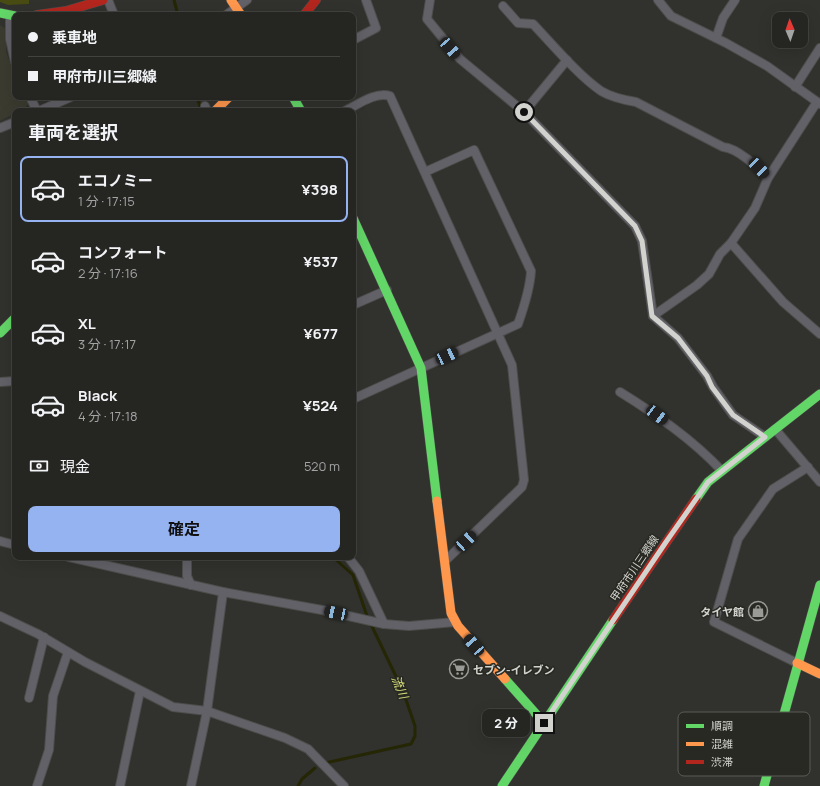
<!DOCTYPE html>
<html lang="ja">
<head>
<meta charset="utf-8">
<style>
  body { margin:0; font-family:Manrope,"Noto Sans JP",sans-serif; background:#2d2d2a; color:#f1f3f6; height:100vh; display:flex; flex-direction:column; font-size:15px; white-space:nowrap }
  * { box-sizing:border-box; margin:0 }
  p { font-size:13px; color:#a3a5a5 }
  .icon { flex:none; width:22px; height:22px; fill:none; stroke:currentColor; stroke-width:2; stroke-linecap:round; stroke-linejoin:round }
  .map { position:relative; flex:1; overflow:hidden }
  .side { position:absolute; left:12px; top:108px; width:344px; height:452px; display:flex; flex-direction:column; background:#252522; border-radius:8px; box-shadow:0 4px 16px #0002,0 0 0 1px #424240 }
  .side>* { flex:none }
  .hud { position:absolute; left:12px; top:12px; width:344px; height:88px; border-radius:8px; box-shadow:0 4px 16px #0002,0 0 0 1px #424240; display:grid; align-content:center; height:88px; padding:0 16px; background:#252522 }
  .needle { width:26px; rotate:358deg }
  .tools { position:absolute; left:772px; top:12px; display:grid; gap:8px }
  .tools a { display:grid; place-items:center; width:36px; height:36px; border-radius:8px; background:#252522; box-shadow:0 4px 16px #0002,0 0 0 1px #424240; font-size:20px }
  .end { position:absolute; width:18px; height:18px; margin:-9px; border:5px solid #d2d3ce; background:#111; box-shadow:0 0 0 2px #111 }
  .from { border-radius:50% }
  .bubble { position:absolute; height:28px; border-radius:8px; background:#252522; box-shadow:0 4px 16px #0002,0 0 0 1px #424240; font-size:13px; font-weight:700; line-height:28px; text-align:center }
  .car { position:absolute; width:12px; height:24px; margin:-12px -6px; border-radius:5px; box-shadow:0 0 3px 1px #0007; background:linear-gradient(#222 24%,#8ab4d8 0 40%,#222 0 76%,#8ab4d8 0 86%,#222 0) }
  .hud b { display:flex; align-items:center; gap:14px; height:38px; font-size:15px }
  .hud b+b { border-top:1px solid #424240 }
  .hud i { width:10px; height:10px; background:#f1f3f6 }
  ul { padding:0; list-style:none }
  li { display:flex; align-items:center; gap:12px; height:66px; margin:0 8px 6px; padding:0 8px; border:2px solid transparent; border-radius:8px }
  li div { flex:1 }
  li b { display:block; font-size:15px }
  li em { font-style:normal; font-weight:700 }
  li.on { border-color:#95b2f1 }
  li>.icon { width:36px; height:36px; stroke-width:1.5 }
  h2 { padding:0 16px; font-size:18px; line-height:48px }
  .pay { display:flex; align-items:center; gap:10px; height:44px; padding:0 16px; font-size:15px }
  .pay p { margin-inline-start:auto }
  .button { display:flex; gap:8px; margin-top:auto; padding:8px 16px }
  .button a { flex:1; height:46px; border-radius:8px; background:#95b2f1; color:#111; font-size:16px; font-weight:700; line-height:46px; text-align:center }
  .map>svg:first-child { display:block }
  .built { fill:#3b3b30 }
  .green { fill:#484b12 }
  .lines { fill:none; stroke-linecap:round; stroke-linejoin:round }
  .stream { stroke:#242604; stroke-width:3 }
  .street-casing { stroke:#4d4d4b; stroke-width:10 }
  .fast-casing { stroke:#4d4d4b; stroke-width:10 }
  .slow-casing { stroke:#4d4d4b; stroke-width:10 }
  .jam-casing { stroke:#4d4d4b; stroke-width:10 }
  .street { stroke:#636168; stroke-width:8 }
  .fast { stroke:#63d668; stroke-width:9 }
  .slow { stroke:#ff974d; stroke-width:9 }
  .jam { stroke:#b3261e; stroke-width:9 }
  .route { stroke:#d2d3ce; stroke-width:5 }
  .labels { text-anchor:middle; dominant-baseline:central; stroke-width:3; stroke-linejoin:round; paint-order:stroke }
  .street-label { font-size:11px; fill:#d2d3ce; stroke:#282922 }
  .poi-label { font-size:11px; font-weight:bold; fill:#d2d3ce; stroke:#282922; text-anchor:end }
  .water-label { font-size:12px; font-style:italic; fill:#dae37b; stroke:#282922 }
  .key { fill:#282922; stroke:#5b5c56; stroke-width:1 }
  .key-label { font-size:11px; fill:#d2d3ce }
</style>
</head>
<body>
<div class="map">
<svg width="820" height="786" viewBox="0 0 820 786">
  <rect width="100%" height="100%" fill="#31312d"/>
  <!-- built -->
  <polygon class="built" points="0,25 6,29 6,52 15,76 15,97 24,97 28,104 25,108 15,111 15,113 0,121"/>
  <!-- green -->
  <polygon class="green" points="0,0 29,0 29,4 8,5 0,2"/>
  <g class="lines">
    <!-- stream -->
    <g class="stream">
      <polyline points="174,0 178,15"/>
      <polyline points="197,97 200,106"/>
      <polyline points="325,763 411,744 415,736 415,726 403,691 367,616 353,575 333,557"/>
      <polyline points="298,786 302,779 315,768"/>
    </g>
    <defs>
      <g id="street">
        <polyline points="108,0 114,15"/>
        <polyline points="430,0 427,19 460,59 524,112 635,226 642,241 653,316 678,338 707,376 713,387 733,415 765,437"/>
        <polyline points="658,0 671,16 726,43 767,66 820,104"/>
        <path d="M503,6L518,23L533,24C552,44 578,75 601,91C611,97 624,100 636,102L723,147C737,148 758,167 768,178"/>
        <polyline points="226,15 247,0"/>
        <polyline points="10,16 10,39 15,62"/>
        <polyline points="716,38 723,18 735,0"/>
        <polyline points="353,40 376,28 366,0"/>
        <polyline points="795,87 820,48"/>
        <polyline points="30,97 37,111"/>
        <polyline points="817,102 768,178 755,208 731,243 783,302 820,334"/>
        <polyline points="205,106 207,111"/>
        <polyline points="39,111 71,97"/>
        <path d="M345,111C357,105 376,91 390,96L512,365L523,470L524,480L522,487L445,561"/>
        <polyline points="524,112 567,60"/>
        <polyline points="0,128 15,122"/>
        <polyline points="353,305 387,290"/>
        <polyline points="653,316 697,285 709,274 720,254 731,243"/>
        <polyline points="0,382 15,381"/>
        <path d="M620,392C657,415 692,439 722,471"/>
        <path d="M353,399L518,324C524,307 530,289 531,271L474,150L425,172"/>
        <polyline points="775,429 820,482"/>
        <polyline points="0,541 15,545"/>
        <polyline points="69,557 223,592 322,610 384,624 409,626 455,622"/>
        <polyline points="187,557 187,576 191,585"/>
        <polyline points="348,557 359,571 384,624"/>
        <polyline points="0,616 38,634 85,662 173,707 207,711 285,738 308,749 344,786"/>
        <polyline points="797,663 714,622 738,539 773,489 808,467"/>
        <polyline points="29,698 44,637"/>
        <polyline points="37,786 49,750 53,696 68,652"/>
        <polyline points="120,786 140,691"/>
        <polyline points="191,786 207,711 223,592"/>
      </g>
      <g id="fast">
        <polyline points="0,13 15,16"/>
        <polyline points="293,97 301,111"/>
        <polyline points="353,218 421,368 437,501"/>
        <polyline points="0,333 15,318"/>
        <polyline points="696,499 708,482 820,394"/>
        <polyline points="505,679 544,723"/>
        <polyline points="502,786 613,620"/>
        <polyline points="764,786 820,585"/>
      </g>
      <g id="slow">
        <polyline points="231,0 241,15"/>
        <polyline points="215,111 229,97"/>
        <polyline points="437,501 451,613 458,626 505,679"/>
        <polyline points="797,663 820,674"/>
      </g>
      <g id="jam">
        <polyline points="37,15 66,11 103,0"/>
        <polyline points="304,15 316,0"/>
        <polyline points="613,620 696,499"/>
      </g>
    </defs>
    <!-- street casing -->
    <use href="#street" class="street-casing"/>
    <!-- fast casing -->
    <use href="#fast" class="fast-casing"/>
    <!-- slow casing -->
    <use href="#slow" class="slow-casing"/>
    <!-- jam casing -->
    <use href="#jam" class="jam-casing"/>
    <!-- street -->
    <use href="#street" class="street"/>
    <!-- fast -->
    <use href="#fast" class="fast"/>
    <!-- slow -->
    <use href="#slow" class="slow"/>
    <!-- jam -->
    <use href="#jam" class="jam"/>
  </g>
  <g class="lines">
    <!-- route -->
    <polyline class="route" points="524,112 635,226 642,241 652,316 678,338 707,376 712,387 733,415 765,437 708,482 666,542 544,723"/>
  </g>
  <!-- icons -->
  <defs>
    <symbol id="shop-ring" viewBox="-11 -11 22 22"><circle r="9.5" fill="#282922" stroke="#9a9a96" stroke-width="1.5"/><path d="M-5-2.5h2.3a2.7 3.5 0 0 1 5.4 0H5L5.5 6h-11ZM-1.5-2.5h3a1.5 2.3 0 0 0-3 0Z" fill="#9a9a96"/></symbol>
    <symbol id="supermarket-ring" viewBox="-11 -11 22 22"><circle r="9.5" fill="#282922" stroke="#9a9a96" stroke-width="1.5"/><path d="M-6-5.5h2.5l.6 2H6L4.5 2H-2.5L-4.4-4H-6ZM-1.5 3.2a1.3 1.3 0 1 0 .1 0ZM3 3.2a1.3 1.3 0 1 0 .1 0Z" fill="#9a9a96"/></symbol>
  </defs>
  <g fill-rule="evenodd">
    <use href="#shop-ring" x="747" y="600" width="22" height="22"/>
    <use href="#supermarket-ring" x="448" y="658" width="22" height="22"/>
  </g>
  <g class="labels">
    <!-- street labels -->
    <g class="street-label">
      <text transform="translate(634 568) rotate(-56)">甲府市川三郷線</text>
    </g>
    <!-- poi labels -->
    <g class="poi-label">
      <text x="744" y="611">タイヤ館</text>
      <text x="473" y="669" text-anchor="start">セブン-イレブン</text>
    </g>
    <!-- water labels -->
    <g class="water-label">
      <text transform="translate(400 687) rotate(67)">流川</text>
    </g>
  </g>
  <!-- legend -->
  <rect x="678" y="712" width="132" height="64" rx="6" class="key"/>
  <rect x="686" y="724" width="18" height="4" fill="#63d668"/>
  <rect x="686" y="742" width="18" height="4" fill="#ff974d"/>
  <rect x="686" y="760" width="18" height="4" fill="#b3261e"/>
  <g class="key-label">
    <text x="711" y="730">順調</text>
    <text x="711" y="748">混雑</text>
    <text x="711" y="766">渋滞</text>
  </g>
</svg>
<div class="tools">
<a><svg class="needle" viewBox="-14 -14 28 28"><path d="M0-13l5 13h-10z" fill="#e53935"/><path d="M0 13l5-13h-10z" fill="#a3a5a5"/></svg></a>
</div>
<i class="end from" style="left:524px;top:112px"></i>
<i class="end" style="left:544px;top:723px"></i>
<div class="bubble" style="left:482px;top:709px;width:48px">2 分</div>
<i class="car" style="left:450px;top:48px;rotate:139deg"></i>
<i class="car" style="left:759px;top:168px;rotate:136deg"></i>
<i class="car" style="left:447px;top:356px;rotate:65deg"></i>
<i class="car" style="left:657px;top:415px;rotate:127deg"></i>
<i class="car" style="left:466px;top:541px;rotate:47deg"></i>
<i class="car" style="left:336px;top:613px;rotate:282deg"></i>
<i class="car" style="left:474px;top:645px;rotate:319deg"></i>
<div class="hud">
<b><i class="from"></i>乗車地</b>
<b><i></i>甲府市川三郷線</b>
</div>
<section class="side">
<h2>車両を選択</h2>
<ul>
<li class="on"><svg class="icon" aria-label="car" viewBox="0 0 24 24"><path d="M5 17H2v-5l4-1 3-4h7l3 4 3 1v5h-3M9 17h6M6 11h13"/><circle cx="7" cy="17" r="2"/><circle cx="17" cy="17" r="2"/></svg><div><b>エコノミー</b><p>1 分 · 17:15</p></div><em>¥398</em></li>
<li><svg class="icon" aria-label="car" viewBox="0 0 24 24"><path d="M5 17H2v-5l4-1 3-4h7l3 4 3 1v5h-3M9 17h6M6 11h13"/><circle cx="7" cy="17" r="2"/><circle cx="17" cy="17" r="2"/></svg><div><b>コンフォート</b><p>2 分 · 17:16</p></div><em>¥537</em></li>
<li><svg class="icon" aria-label="car" viewBox="0 0 24 24"><path d="M5 17H2v-5l4-1 3-4h7l3 4 3 1v5h-3M9 17h6M6 11h13"/><circle cx="7" cy="17" r="2"/><circle cx="17" cy="17" r="2"/></svg><div><b>XL</b><p>3 分 · 17:17</p></div><em>¥677</em></li>
<li><svg class="icon" aria-label="car" viewBox="0 0 24 24"><path d="M5 17H2v-5l4-1 3-4h7l3 4 3 1v5h-3M9 17h6M6 11h13"/><circle cx="7" cy="17" r="2"/><circle cx="17" cy="17" r="2"/></svg><div><b>Black</b><p>4 分 · 17:18</p></div><em>¥524</em></li>
</ul>
<div class="pay"><svg class="icon" aria-label="cash" viewBox="0 0 24 24"><path d="M3 7h18v10H3z"/><circle cx="12" cy="12" r="2"/></svg>現金<p>520 m</p></div>
<div class="button"><a>確定</a></div>
</section>
</div>
</body>
</html>
